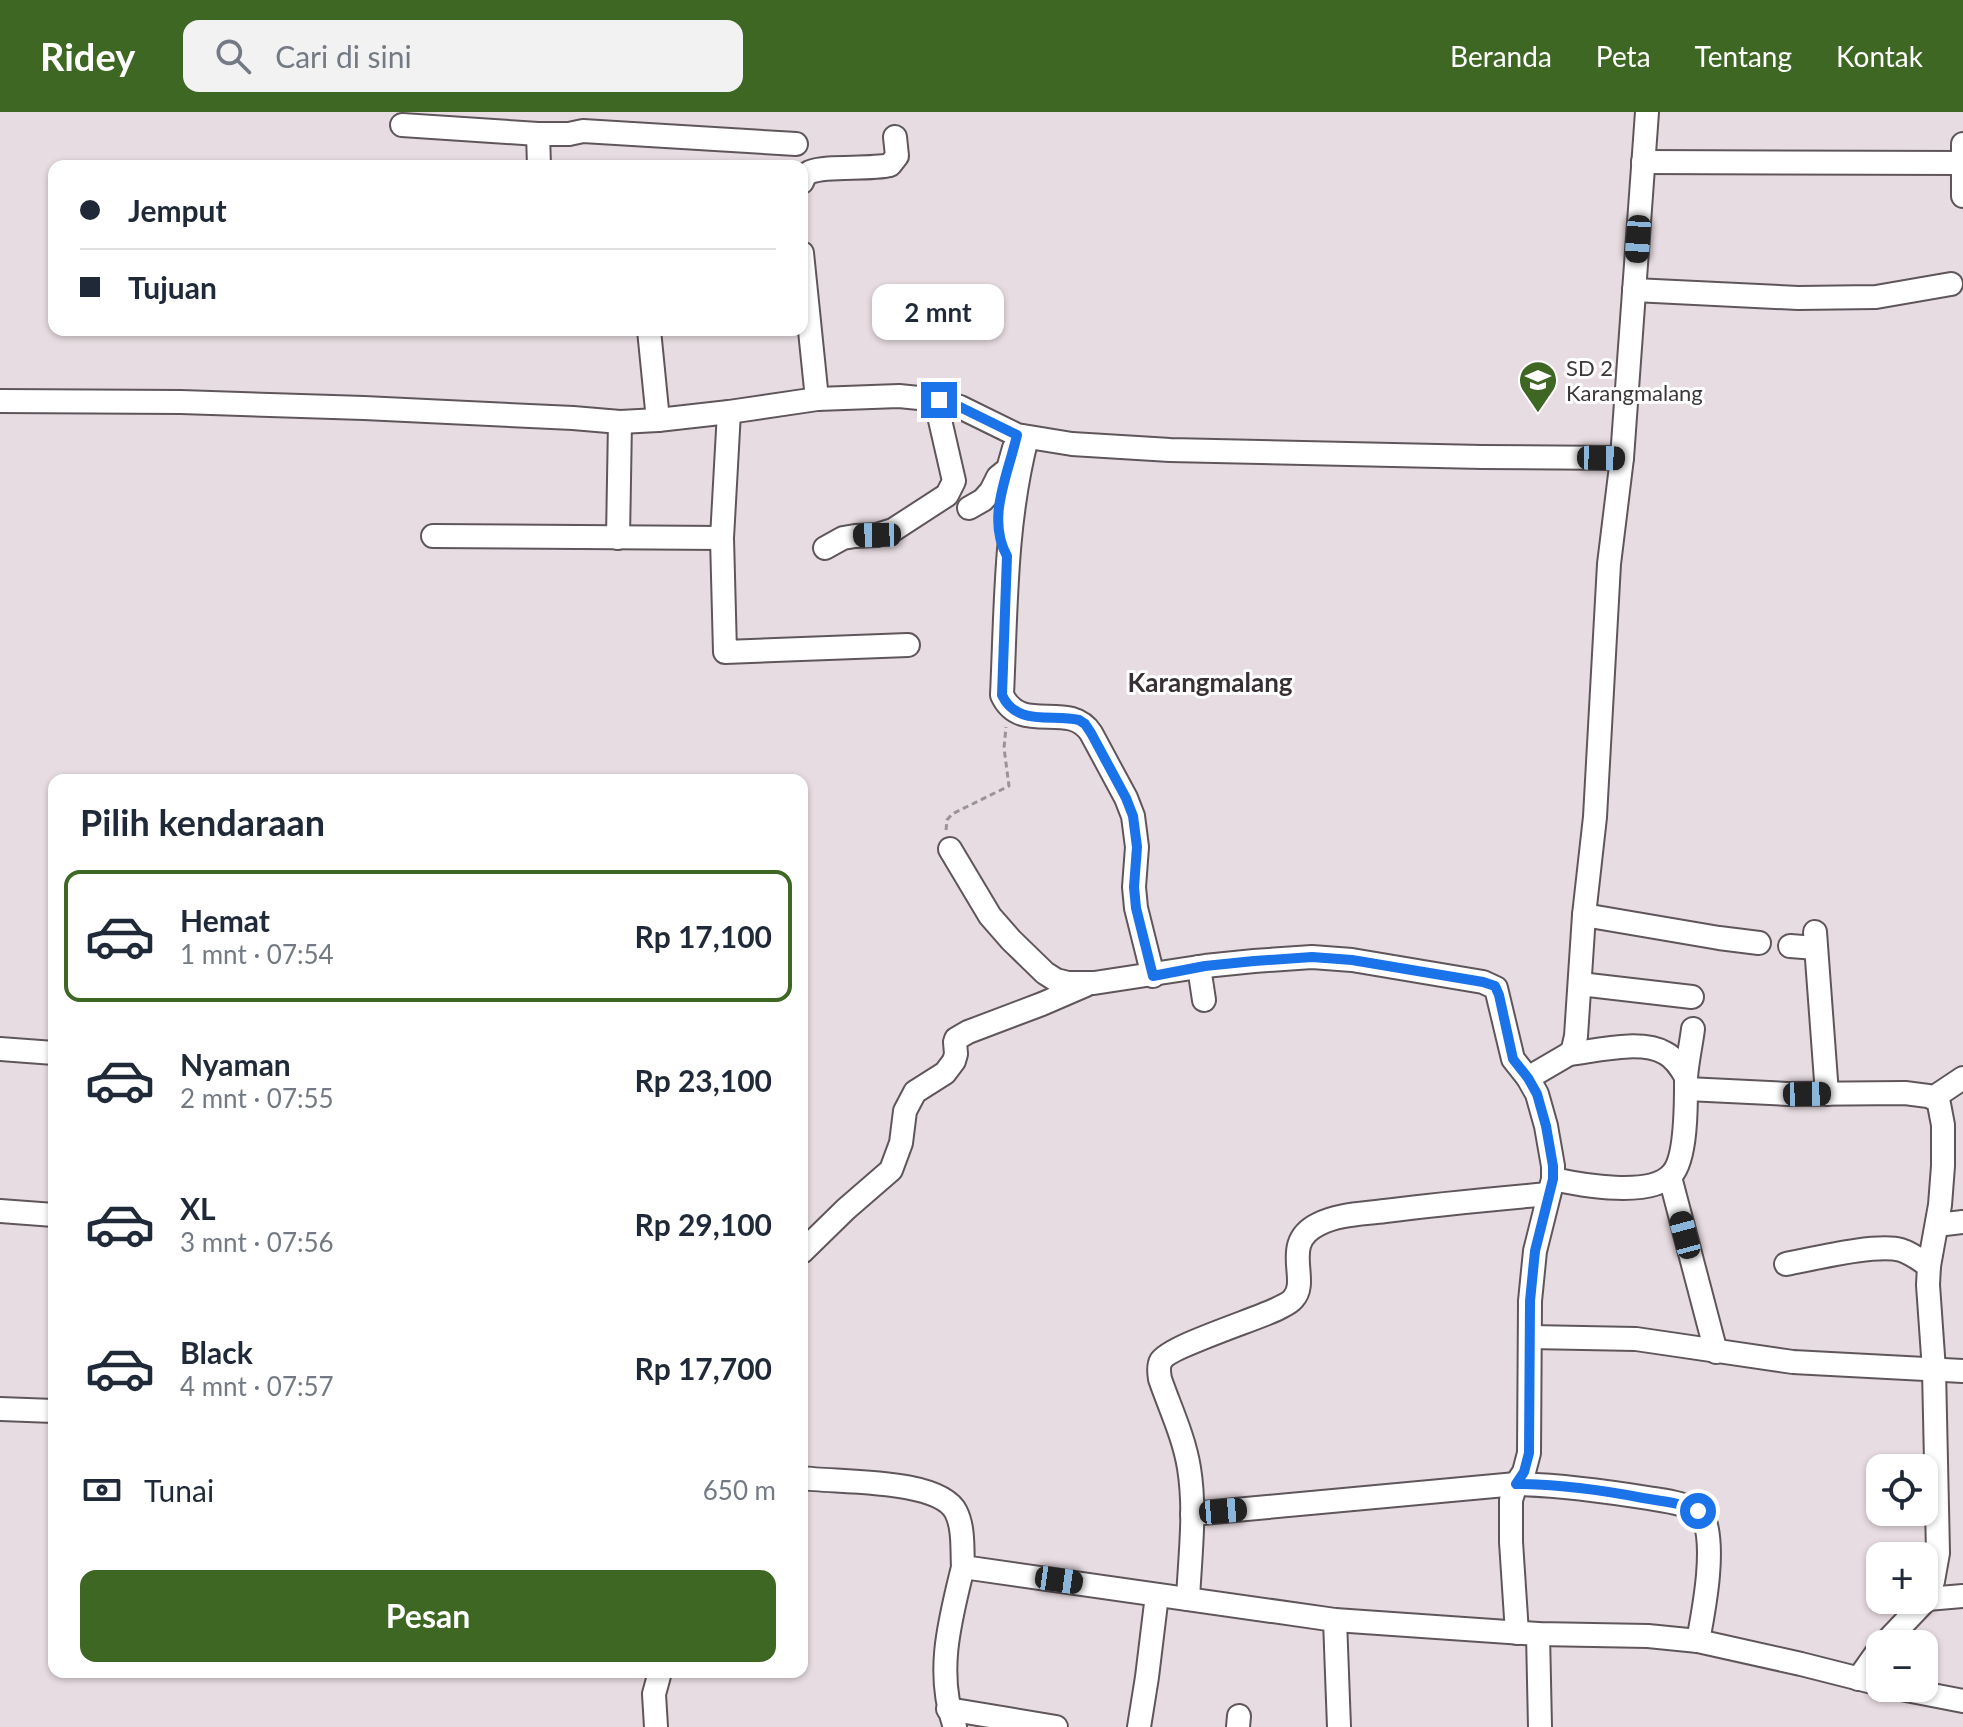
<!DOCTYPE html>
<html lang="id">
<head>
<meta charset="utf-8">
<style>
  body { margin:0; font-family:Lato,sans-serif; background:#f2f2f3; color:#1f2937; height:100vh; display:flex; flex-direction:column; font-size:30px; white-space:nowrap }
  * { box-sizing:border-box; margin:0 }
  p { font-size:26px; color:#747a83 }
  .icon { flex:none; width:44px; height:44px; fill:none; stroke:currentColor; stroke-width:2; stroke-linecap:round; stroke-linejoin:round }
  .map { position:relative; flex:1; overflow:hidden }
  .sheet { position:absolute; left:48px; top:662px; width:760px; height:904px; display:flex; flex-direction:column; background:#fff; border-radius:16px; box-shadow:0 2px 6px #0004 }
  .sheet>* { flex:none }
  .hud { position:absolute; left:48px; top:48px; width:760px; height:176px; border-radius:16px; box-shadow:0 2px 6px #0004; display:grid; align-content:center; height:176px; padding:0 32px; background:#fff }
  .controls { position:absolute; left:1866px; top:1342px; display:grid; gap:16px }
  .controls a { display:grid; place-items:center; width:72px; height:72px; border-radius:16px; background:#fff; box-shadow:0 2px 6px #0004; font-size:40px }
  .end { position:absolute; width:36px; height:36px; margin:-18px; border:10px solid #1a73e8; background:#fff; box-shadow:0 0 0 4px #fff }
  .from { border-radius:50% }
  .bubble { position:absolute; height:56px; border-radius:16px; background:#fff; box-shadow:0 2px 6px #0004; font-size:26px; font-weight:700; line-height:56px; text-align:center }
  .car { position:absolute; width:24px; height:48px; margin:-24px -12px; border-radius:10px; box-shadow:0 0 6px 2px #0007; background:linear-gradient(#222 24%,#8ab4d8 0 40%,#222 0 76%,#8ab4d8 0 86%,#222 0) }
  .hud b { display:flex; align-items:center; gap:28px; height:76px; font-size:30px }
  .hud b+b { border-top:2px solid #e0e1e3 }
  .hud i { width:20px; height:20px; background:#1f2937 }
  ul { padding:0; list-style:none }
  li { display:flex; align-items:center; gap:24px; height:132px; margin:0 16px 12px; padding:0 16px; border:4px solid transparent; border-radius:16px }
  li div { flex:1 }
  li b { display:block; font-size:30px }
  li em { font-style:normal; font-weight:700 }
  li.on { border-color:#3d6723 }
  li>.icon { width:72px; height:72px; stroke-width:1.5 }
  h2 { padding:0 32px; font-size:36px; line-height:96px }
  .pay { display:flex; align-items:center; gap:20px; height:88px; padding:0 32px; font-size:30px }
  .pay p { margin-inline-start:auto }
  .cta { display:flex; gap:16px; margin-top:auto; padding:16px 32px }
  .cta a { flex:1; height:92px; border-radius:16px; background:#3d6723; color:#fff; font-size:32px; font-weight:700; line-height:92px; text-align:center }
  header { display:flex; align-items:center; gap:48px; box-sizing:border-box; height:112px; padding:0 40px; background:#3d6723; color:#fff }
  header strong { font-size:38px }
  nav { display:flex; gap:44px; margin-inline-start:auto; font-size:28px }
  .search { width:560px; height:72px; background:#f2f2f3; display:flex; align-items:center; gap:20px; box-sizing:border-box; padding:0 28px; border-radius:16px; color:#747a83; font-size:30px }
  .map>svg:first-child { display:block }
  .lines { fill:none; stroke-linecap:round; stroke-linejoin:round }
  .minor-casing { stroke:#5f565b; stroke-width:26 }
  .path { stroke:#9b9397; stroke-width:3; stroke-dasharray:6 4; stroke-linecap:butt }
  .minor { stroke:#fff; stroke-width:22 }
  .route { stroke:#1a73e8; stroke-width:10 }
  .labels { text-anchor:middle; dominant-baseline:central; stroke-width:6; stroke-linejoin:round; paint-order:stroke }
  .poi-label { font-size:22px; fill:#3c373a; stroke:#fff; text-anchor:start }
  .quarter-label { font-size:26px; font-weight:bold; fill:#383034; stroke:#fff }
</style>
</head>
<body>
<header>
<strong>Ridey</strong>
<div class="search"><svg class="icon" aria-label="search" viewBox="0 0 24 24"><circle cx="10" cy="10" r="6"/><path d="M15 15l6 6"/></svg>Cari di sini</div>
<nav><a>Beranda</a><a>Peta</a><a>Tentang</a><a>Kontak</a></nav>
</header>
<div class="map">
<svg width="1963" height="1615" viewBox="0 0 1963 1615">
  <rect width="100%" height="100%" fill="#e7dce1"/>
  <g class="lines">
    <defs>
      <g id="minor">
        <polyline points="402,13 538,22 569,22 583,19 796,32"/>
        <polyline points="538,22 539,54"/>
        <polyline points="1963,32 1963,84"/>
        <polyline points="1643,50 1962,51"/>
        <path d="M802,70C805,64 804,63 810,60C827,53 868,58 890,53L897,44L895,25"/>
        <polyline points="802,141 817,287"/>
        <polyline points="1634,178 1798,186 1876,185 1951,172"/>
        <polyline points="649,218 658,308"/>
        <polyline points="0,289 181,290 364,296 573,306 620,310 658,308 729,300 817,287 899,284 939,288 960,295 1017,323 1072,332 1170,338 1482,345 1622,346"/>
        <polyline points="729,300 722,426 725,540 908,533"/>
        <path d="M1027,326C1005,410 1006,497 1002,583C1021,624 1069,587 1091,621L1126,686L1133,704L1137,735L1134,775L1136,796L1153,864"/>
        <polyline points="969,396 983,388 991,379 998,365 1008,357 1014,336"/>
        <polyline points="433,424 722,426"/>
        <polyline points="618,426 620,310"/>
        <polyline points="825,436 843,426 855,424 877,423 893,418 947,383 954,369 940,308 944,298 953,293"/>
        <polyline points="950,737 990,804 1011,828 1045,861 1056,868 1068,871 1094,871 1205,854 1254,849 1312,845 1352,848 1483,870 1496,876 1513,947 1528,966 1537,982 1546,1014 1553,1054 1553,1067 1535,1139 1530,1189 1529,1341 1524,1360 1516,1372 1511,1388 1511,1430 1517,1521"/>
        <polyline points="1584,803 1719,826 1759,831"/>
        <polyline points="1815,820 1827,982"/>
        <polyline points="1790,834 1816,836"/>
        <polyline points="1199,855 1204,888"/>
        <polyline points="1580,872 1692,885"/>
        <polyline points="0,937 54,941"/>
        <path d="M1569,942C1595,939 1641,927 1665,941C1675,946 1681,956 1686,965"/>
        <polyline points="1528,966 1569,942 1573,937 1576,924 1584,803 1595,705 1609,452 1622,346 1647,0"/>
        <polyline points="1687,977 1788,982 1905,981 1928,984 1935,987 1939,992 1943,1013 1943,1054 1940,1093 1929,1154 1928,1173 1934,1258 1938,1441 1933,1469 1927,1487 1884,1532"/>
        <polyline points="1933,986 1963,966"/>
        <polyline points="1670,1065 1716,1240"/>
        <path d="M1553,1067C1581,1073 1651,1086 1672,1062C1687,1046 1686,988 1686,966C1687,950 1691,933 1693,917"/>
        <polyline points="0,1099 54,1103"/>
        <polyline points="1937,1113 1963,1110"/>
        <polyline points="802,1140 846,1097 891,1058 901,1031 905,999 915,980 945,961 954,949 956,942 955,930 956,927 968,920 1042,892 1086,873"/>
        <path d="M1786,1152C1813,1147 1876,1131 1901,1138C1911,1141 1920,1148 1929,1154"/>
        <polyline points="1530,1225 1636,1227 1793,1250 1963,1259"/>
        <polyline points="0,1297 54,1299"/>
        <path d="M802,1366C837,1371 939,1366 956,1400C964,1416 962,1438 963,1455L1335,1508L1538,1522L1648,1524L1698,1529L1801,1552L1880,1572"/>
        <path d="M1192,1402L1516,1372C1561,1373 1604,1379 1648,1386C1666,1389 1687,1391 1702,1402C1717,1431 1704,1497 1698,1529"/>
        <path d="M1188,1487C1190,1444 1196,1399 1189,1356C1184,1325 1170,1296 1160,1267C1159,1261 1158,1254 1161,1249C1168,1235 1257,1207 1277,1197C1282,1194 1289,1192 1293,1187C1311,1168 1279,1131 1319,1112C1338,1102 1363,1102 1385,1099C1439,1092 1494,1087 1549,1082"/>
        <polyline points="1927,1487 1963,1484"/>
        <polyline points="1335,1508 1339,1615"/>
        <polyline points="1538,1522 1540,1615"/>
        <polyline points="1858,1567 1880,1536"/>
        <polyline points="1896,1576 1963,1589"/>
        <polyline points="948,1597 1056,1615"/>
        <polyline points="656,1615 654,1582 660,1560"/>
        <path d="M955,1615C935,1562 950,1508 963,1455"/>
        <polyline points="1139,1615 1147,1565 1157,1483"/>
        <polyline points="1238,1615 1239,1604"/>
      </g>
    </defs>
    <!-- minor casing -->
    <use href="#minor" class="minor-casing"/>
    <!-- path -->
    <polyline class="path" points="946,718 947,708 952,702 1009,674 1004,636 1006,615"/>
    <!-- minor -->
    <use href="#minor" class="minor"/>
  </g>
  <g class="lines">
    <!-- route -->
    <path class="route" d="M939,288L960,295L1017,323C1008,363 986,406 1007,444L1002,583C1016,614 1051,602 1079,608L1085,612L1091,621L1126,686L1133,704L1137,735L1134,775L1136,796L1153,864L1205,854L1254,849L1312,845L1352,848L1483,870L1495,874L1499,883L1513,947L1528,966L1537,982L1546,1014L1553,1054V1067L1535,1139L1530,1189L1529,1341L1524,1360L1516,1372C1559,1372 1601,1378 1643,1386C1662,1389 1681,1391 1698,1399"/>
  </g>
  <!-- icons -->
  <defs>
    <symbol id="school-pin" viewBox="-11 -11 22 30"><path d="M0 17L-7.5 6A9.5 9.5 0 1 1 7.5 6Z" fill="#3d6723" stroke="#fff"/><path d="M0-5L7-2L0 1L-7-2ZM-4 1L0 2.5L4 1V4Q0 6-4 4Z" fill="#fff"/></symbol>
  </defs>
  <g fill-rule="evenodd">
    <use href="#school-pin" x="1516" y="246" width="44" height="60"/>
  </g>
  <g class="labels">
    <!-- poi labels -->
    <g class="poi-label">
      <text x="1566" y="255">SD 2<tspan x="1566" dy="25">Karangmalang</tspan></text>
    </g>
    <!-- quarter labels -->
    <g class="quarter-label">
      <text x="1210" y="570">Karangmalang</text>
    </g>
  </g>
</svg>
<div class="controls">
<a><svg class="icon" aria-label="locate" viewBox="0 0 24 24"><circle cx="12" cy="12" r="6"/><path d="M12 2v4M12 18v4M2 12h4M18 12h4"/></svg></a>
<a>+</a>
<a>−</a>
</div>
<i class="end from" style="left:1698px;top:1399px"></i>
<i class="end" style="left:939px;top:288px"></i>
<div class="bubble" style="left:872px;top:172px;width:132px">2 mnt</div>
<i class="car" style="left:1638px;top:127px;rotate:184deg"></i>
<i class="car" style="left:1601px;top:346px;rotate:91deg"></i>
<i class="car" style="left:877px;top:423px;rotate:269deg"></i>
<i class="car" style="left:1807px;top:982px;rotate:89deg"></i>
<i class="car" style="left:1685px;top:1123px;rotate:345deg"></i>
<i class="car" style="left:1223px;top:1399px;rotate:85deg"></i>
<i class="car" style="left:1059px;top:1468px;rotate:98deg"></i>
<div class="hud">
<b><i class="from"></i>Jemput</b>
<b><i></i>Tujuan</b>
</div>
<section class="sheet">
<h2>Pilih kendaraan</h2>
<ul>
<li class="on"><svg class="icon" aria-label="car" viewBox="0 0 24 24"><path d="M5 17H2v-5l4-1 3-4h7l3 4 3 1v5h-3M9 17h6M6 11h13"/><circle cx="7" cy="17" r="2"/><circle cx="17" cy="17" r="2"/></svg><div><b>Hemat</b><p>1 mnt · 07:54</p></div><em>Rp 17,100</em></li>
<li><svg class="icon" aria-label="car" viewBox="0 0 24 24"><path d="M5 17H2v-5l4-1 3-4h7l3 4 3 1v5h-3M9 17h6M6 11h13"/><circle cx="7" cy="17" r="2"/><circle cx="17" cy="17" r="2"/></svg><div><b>Nyaman</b><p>2 mnt · 07:55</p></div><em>Rp 23,100</em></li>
<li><svg class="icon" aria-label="car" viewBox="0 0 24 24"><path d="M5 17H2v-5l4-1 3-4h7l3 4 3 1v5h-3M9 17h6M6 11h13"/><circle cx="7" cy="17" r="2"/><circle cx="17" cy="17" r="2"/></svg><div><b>XL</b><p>3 mnt · 07:56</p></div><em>Rp 29,100</em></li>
<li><svg class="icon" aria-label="car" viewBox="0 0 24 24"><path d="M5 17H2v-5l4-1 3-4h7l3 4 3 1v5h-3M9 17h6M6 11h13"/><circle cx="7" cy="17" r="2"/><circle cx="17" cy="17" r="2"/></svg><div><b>Black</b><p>4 mnt · 07:57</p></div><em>Rp 17,700</em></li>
</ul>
<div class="pay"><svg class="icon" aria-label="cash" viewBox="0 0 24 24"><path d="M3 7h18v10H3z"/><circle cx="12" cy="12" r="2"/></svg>Tunai<p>650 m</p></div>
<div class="cta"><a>Pesan</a></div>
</section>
</div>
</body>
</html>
